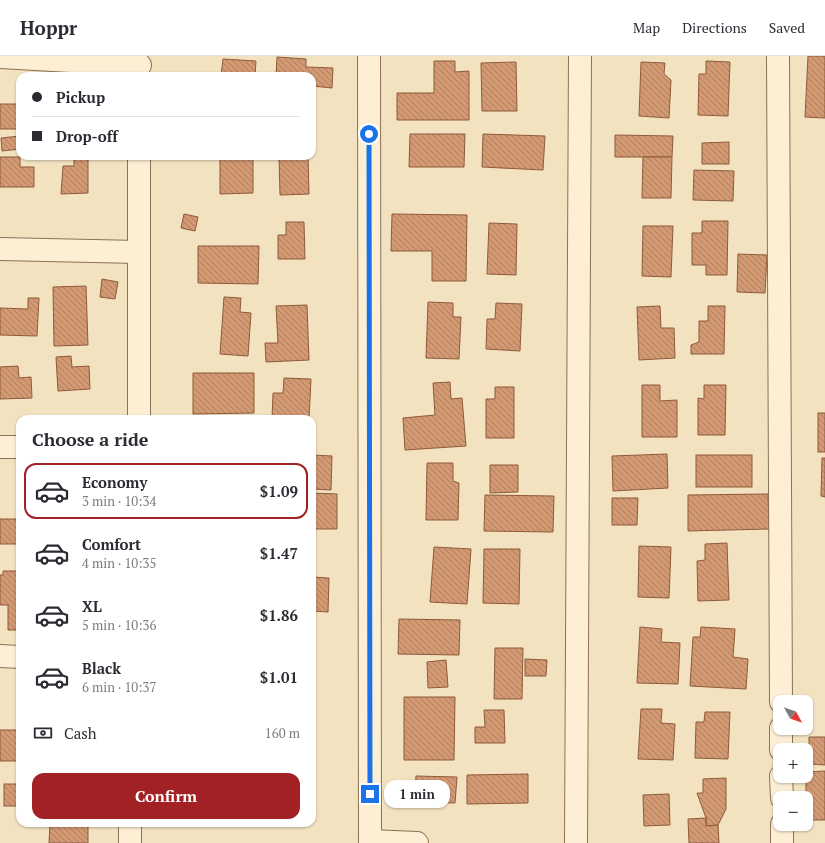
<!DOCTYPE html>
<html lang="en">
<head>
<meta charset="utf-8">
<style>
  body { margin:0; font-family:"PT Serif",serif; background:#f2f2f3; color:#2b2b33; height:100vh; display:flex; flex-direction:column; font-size:15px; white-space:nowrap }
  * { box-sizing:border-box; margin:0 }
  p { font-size:13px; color:#7c7c81 }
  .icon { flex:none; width:22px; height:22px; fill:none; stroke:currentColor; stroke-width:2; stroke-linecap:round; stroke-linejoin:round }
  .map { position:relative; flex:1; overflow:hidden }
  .details { position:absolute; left:16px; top:359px; width:300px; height:412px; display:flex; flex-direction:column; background:#fff; border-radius:12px; box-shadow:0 1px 3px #0004 }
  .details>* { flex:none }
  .guide { position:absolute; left:16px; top:16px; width:300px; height:88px; border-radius:12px; box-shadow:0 1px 3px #0004; display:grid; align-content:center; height:88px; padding:0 16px; background:#fff }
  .needle { width:26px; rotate:130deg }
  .controls { position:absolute; left:773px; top:639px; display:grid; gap:8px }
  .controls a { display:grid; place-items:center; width:40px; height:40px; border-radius:8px; background:#fff; box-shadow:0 1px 3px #0004; font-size:20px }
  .end { position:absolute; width:18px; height:18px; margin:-9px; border:5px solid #1a73e8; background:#fff; box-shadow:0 0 0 2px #fff }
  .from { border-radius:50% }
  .bubble { position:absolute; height:28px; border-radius:12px; background:#fff; box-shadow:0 1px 3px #0004; font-size:13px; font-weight:700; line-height:28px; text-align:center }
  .guide b { display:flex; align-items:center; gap:14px; height:38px; font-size:15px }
  .guide b+b { border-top:1px solid #e1e1e2 }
  .guide i { width:10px; height:10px; background:#2b2b33 }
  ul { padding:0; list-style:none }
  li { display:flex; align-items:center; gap:12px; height:56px; margin:0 8px 6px; padding:0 8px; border:2px solid transparent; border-radius:12px }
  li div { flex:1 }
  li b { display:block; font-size:15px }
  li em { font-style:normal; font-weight:700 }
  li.on { border-color:#a12124 }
  li>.icon { width:36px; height:36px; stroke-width:1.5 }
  h2 { padding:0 16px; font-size:18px; line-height:48px }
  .pay { display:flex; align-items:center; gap:10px; height:44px; padding:0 16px; font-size:15px }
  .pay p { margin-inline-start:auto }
  .cta { display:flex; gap:8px; margin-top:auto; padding:8px 16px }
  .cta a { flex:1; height:46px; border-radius:12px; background:#a12124; color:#fff; font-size:16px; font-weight:700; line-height:46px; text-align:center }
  header { display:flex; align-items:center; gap:24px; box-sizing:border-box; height:56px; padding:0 20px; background:#fff; border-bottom:1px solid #e1e1e2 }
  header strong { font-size:19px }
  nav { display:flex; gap:22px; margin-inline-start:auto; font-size:14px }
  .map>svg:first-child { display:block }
  .building { fill:url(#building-back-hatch); stroke:#8e5a3a }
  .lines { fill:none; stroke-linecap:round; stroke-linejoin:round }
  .minor-casing { stroke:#8c7256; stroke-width:24 }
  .minor { stroke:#fcefd4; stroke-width:22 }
  .route { stroke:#1a73e8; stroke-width:5 }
</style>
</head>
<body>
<header>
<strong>Hoppr</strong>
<nav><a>Map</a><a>Directions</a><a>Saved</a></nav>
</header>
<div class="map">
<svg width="825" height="787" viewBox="0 0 825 787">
  <defs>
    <pattern id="building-back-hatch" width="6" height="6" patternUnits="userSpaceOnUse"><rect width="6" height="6" fill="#d39973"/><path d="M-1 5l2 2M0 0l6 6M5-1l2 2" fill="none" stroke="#ac7d5e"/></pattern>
  </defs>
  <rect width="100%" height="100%" fill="#f2e2c0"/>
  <!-- building -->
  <g class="building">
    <polygon points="808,0 825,0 825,62 805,61"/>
    <polygon points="277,1 306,3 306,11 333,12 332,32 312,30 312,20 276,20"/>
    <polygon points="223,3 256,5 255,20 221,20"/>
    <polygon points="434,5 455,5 455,16 469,15 469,64 397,64 397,37 434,37"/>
    <polygon points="706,5 730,6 728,60 698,59 699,18 706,18"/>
    <polygon points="516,6 517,55 482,55 481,7"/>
    <polygon points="641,6 665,7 664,18 671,24 669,62 639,60"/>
    <rect x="0" y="48" width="20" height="25"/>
    <polygon points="410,78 465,78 464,111 409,111"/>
    <polygon points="483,78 545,80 543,114 482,111"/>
    <polygon points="615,79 673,80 672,101 615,101"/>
    <polygon points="20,80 20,93 2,95 1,82"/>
    <polygon points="729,86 729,108 702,108 702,87"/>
    <polygon points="220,100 253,100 253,137 220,138"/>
    <polygon points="279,100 308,100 309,138 280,139"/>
    <polygon points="0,101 20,101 20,111 34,111 34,131 0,131"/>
    <polygon points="74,101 88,101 88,137 61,138 63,110 74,110"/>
    <polygon points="643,101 672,101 671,142 642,142"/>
    <polygon points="694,114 734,115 733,145 693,144"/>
    <polygon points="184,158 198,161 195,175 181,172"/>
    <polygon points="392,158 467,159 466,225 432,225 432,195 391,195"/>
    <polygon points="702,165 728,165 727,219 706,219 706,209 692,209 692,177 702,177"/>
    <polygon points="286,166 304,166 305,203 278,203 278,179 286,179"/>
    <polygon points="489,167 517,168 516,219 487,218"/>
    <polygon points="643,170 673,170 671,221 642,220"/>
    <polygon points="198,190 259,190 258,228 198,227"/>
    <polygon points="738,198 767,199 765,237 737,236"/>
    <polygon points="102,223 118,226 115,243 100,241"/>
    <polygon points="86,230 88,289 54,290 53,231"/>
    <polygon points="224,241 241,242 240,256 251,257 248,300 220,298"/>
    <polygon points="28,242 39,242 37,280 0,279 0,252 28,253"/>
    <polygon points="428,246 453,247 453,261 461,261 459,303 426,302"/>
    <polygon points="496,247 522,248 520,295 486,293 487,263 495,263"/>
    <polygon points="307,249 309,304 266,306 265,287 278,287 276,250"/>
    <polygon points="660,250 661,272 674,272 675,302 639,304 637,251"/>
    <polygon points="708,250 725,250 724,298 691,298 691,289 699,286 699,265 708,265"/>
    <polygon points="71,300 72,311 89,310 90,333 58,335 56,301"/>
    <polygon points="18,310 19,322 31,321 32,342 0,343 0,311"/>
    <polygon points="193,317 254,317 254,357 193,358"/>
    <polygon points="284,322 311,323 309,363 272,363 273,337 283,337"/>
    <polygon points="450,326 451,343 462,342 466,390 405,394 403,362 435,359 433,327"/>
    <polygon points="642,329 660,329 660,345 677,344 677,381 642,381"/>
    <polygon points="704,329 726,329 725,379 698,379 698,342 704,343"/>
    <polygon points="495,331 514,331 514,382 486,382 486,343 495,343"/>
    <rect x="818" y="357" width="7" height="39"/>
    <polygon points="667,398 668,432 613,435 612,400"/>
    <polygon points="312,399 332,400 331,434 312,433"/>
    <rect x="696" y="399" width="56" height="32"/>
    <polygon points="822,402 825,402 825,441 821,440"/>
    <polygon points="427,407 453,407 453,425 459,427 458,464 426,464"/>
    <polygon points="490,409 518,409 518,436 490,437"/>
    <polygon points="312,437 337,438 337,473 312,473"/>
    <polygon points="768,438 769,473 688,475 688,439"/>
    <polygon points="485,439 554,440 553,476 484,475"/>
    <polygon points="612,442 638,442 637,469 612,469"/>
    <rect x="0" y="463" width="20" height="25"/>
    <polygon points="727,487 729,544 698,545 697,505 705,504 705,488"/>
    <polygon points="639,490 671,491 669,542 638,541"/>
    <polygon points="434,491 471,493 467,548 430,546"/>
    <polygon points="484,493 520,493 519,548 483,547"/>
    <polygon points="3,515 20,515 20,574 8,574 8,549 0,549 0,519 3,519"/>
    <polygon points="312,521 329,522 328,556 312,555"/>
    <polygon points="399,563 460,564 459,599 398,598"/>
    <polygon points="640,571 662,573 661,586 680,587 678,628 637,627"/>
    <polygon points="701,571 735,573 733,601 748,603 746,633 690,630 693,581 700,581"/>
    <polygon points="495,592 523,592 522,643 494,643"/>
    <polygon points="525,603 547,604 546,620 525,620"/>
    <polygon points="446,604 448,631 428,632 427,606"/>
    <polygon points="404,641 455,641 454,704 404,704"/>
    <polygon points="641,653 662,653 661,667 675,668 673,704 638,703"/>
    <polygon points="484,654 504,654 505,687 475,687 475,671 485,671"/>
    <polygon points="705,656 730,656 728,703 695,702 696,666 704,666"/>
    <rect x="0" y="674" width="20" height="31"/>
    <polygon points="809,681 825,681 825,709 809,708"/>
    <polygon points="825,715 825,764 806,764 806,716"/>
    <polygon points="528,718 528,747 467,748 467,719"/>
    <polygon points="416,720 457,721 455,747 414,746"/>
    <polygon points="726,722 726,753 718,769 706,770 706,762 697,737 703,737 703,723"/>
    <rect x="4" y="728" width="16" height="22"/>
    <polygon points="669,738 670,769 644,770 643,739"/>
    <polygon points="706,762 706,770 718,769 719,787 689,787 688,763"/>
    <polygon points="50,767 88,767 88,787 49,787"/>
  </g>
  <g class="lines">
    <defs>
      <g id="minor">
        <polyline points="369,0 370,787"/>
        <polyline points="778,0 781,646"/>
        <polyline points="0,1 140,9"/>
        <polyline points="0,193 139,196"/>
        <polyline points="139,363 139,100"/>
        <polyline points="0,391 20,391"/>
        <polyline points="0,600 20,601"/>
        <polyline points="781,672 781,694"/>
        <polyline points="781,720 782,742"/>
        <polyline points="130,767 130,787"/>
        <polyline points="782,768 782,787"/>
        <polyline points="370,785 417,787"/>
        <polyline points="576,787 580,0"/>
      </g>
    </defs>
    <!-- minor casing -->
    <use href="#minor" class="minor-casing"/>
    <!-- minor -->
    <use href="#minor" class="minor"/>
  </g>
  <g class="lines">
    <!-- route -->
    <polyline class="route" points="369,78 370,738"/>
  </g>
</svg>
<div class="controls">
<a><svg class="needle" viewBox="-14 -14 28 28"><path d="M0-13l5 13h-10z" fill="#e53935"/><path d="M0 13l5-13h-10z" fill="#7c7c81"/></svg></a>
<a>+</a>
<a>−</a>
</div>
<i class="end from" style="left:369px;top:78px"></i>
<i class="end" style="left:370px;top:738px"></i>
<div class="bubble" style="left:384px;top:724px;width:66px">1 min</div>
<div class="guide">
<b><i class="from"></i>Pickup</b>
<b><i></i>Drop-off</b>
</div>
<section class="details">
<h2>Choose a ride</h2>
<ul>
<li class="on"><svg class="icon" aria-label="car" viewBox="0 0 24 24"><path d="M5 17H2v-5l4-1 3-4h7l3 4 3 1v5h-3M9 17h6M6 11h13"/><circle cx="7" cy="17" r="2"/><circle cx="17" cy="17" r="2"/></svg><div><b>Economy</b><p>3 min · 10:34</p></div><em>$1.09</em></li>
<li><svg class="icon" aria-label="car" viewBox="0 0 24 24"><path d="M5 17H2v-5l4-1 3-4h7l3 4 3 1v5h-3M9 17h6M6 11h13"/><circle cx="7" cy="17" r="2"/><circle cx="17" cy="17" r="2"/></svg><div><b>Comfort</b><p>4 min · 10:35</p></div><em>$1.47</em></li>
<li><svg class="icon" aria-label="car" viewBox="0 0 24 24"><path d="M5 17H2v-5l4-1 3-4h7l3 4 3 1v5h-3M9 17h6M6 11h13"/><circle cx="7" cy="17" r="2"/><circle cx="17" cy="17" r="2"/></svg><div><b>XL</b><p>5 min · 10:36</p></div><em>$1.86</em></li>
<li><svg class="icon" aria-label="car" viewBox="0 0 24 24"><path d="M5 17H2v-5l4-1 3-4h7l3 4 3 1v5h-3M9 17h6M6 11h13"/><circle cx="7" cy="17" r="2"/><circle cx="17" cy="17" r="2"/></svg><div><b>Black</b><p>6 min · 10:37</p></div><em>$1.01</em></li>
</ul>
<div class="pay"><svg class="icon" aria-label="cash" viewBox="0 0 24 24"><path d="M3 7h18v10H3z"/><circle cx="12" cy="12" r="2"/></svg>Cash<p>160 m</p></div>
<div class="cta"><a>Confirm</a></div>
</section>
</div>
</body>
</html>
